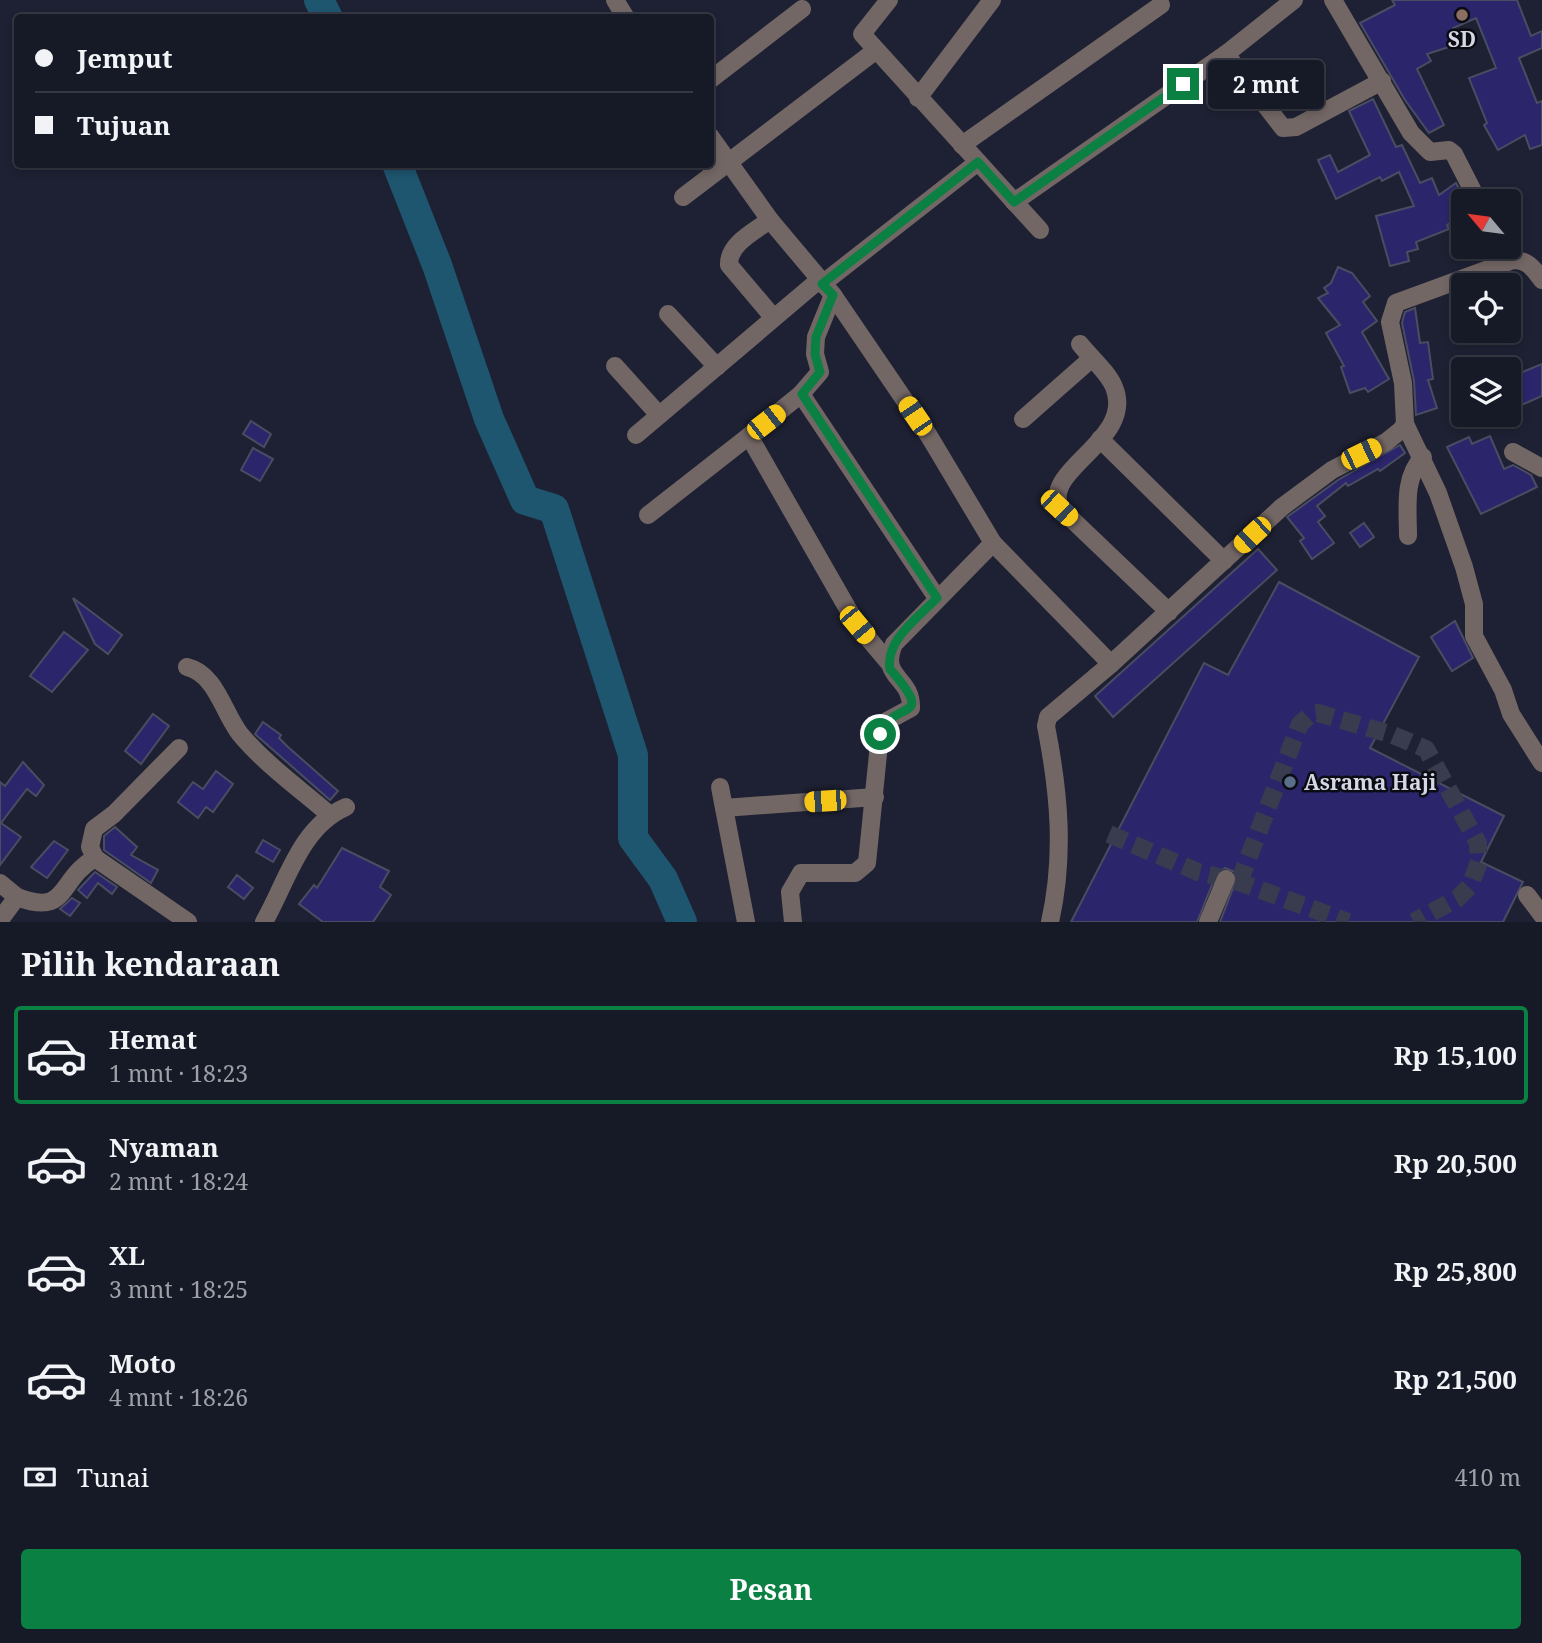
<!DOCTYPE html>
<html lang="id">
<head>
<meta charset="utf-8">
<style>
  body { margin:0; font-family:"Noto Serif",serif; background:#1f222e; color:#f1f3f6; height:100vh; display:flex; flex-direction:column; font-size:26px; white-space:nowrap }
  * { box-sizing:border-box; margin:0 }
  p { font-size:23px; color:#9ea0a7 }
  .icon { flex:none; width:38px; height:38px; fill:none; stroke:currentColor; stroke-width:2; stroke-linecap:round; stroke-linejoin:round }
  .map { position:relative; height:922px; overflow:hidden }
  .drawer { display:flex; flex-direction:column; background:#161926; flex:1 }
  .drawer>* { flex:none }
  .guide { position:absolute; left:14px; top:14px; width:700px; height:154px; border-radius:7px; box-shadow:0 4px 10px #0003,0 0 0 2px #353843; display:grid; align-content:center; height:154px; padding:0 21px; background:#161926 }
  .needle { width:46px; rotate:299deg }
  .fabs { position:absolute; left:1451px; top:189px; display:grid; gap:14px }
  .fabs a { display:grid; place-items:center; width:70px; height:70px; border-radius:7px; background:#161926; box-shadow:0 4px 10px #0003,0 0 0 2px #353843; font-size:35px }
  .end { position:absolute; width:32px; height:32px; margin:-16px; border:9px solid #0b8043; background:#fff; box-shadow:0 0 0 4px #fff }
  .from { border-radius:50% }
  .bubble { position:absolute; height:49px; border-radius:7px; background:#161926; box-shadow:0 4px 10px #0003,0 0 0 2px #353843; font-size:23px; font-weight:700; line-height:49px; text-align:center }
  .car { position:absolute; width:21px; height:42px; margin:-21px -10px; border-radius:9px; box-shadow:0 0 5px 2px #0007; background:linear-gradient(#f5c518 24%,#345 0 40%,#f5c518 0 76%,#345 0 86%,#f5c518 0) }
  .guide b { display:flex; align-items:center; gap:24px; height:66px; font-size:26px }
  .guide b+b { border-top:2px solid #353843 }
  .guide i { width:18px; height:18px; background:#f1f3f6 }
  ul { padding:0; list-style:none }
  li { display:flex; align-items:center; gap:21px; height:98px; margin:0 14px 10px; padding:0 7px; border:4px solid transparent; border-radius:7px }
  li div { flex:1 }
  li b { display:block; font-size:26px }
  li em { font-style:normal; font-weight:700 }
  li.active { border-color:#0b8043 }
  li>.icon { width:63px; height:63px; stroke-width:1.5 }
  h2 { padding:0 21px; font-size:32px; line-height:84px }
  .pay { display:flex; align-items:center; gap:18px; height:77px; padding:0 21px; font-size:26px }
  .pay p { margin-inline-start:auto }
  .action { display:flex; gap:14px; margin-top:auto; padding:14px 21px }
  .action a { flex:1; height:80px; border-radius:7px; background:#0b8043; color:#fff; font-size:28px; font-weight:700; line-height:80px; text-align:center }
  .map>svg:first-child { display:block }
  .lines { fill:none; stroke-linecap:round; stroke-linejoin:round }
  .river { stroke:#1e556f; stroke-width:30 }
  .building { fill:#2b256c; stroke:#4a4c61; stroke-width:2 }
  .minor-tunnel { stroke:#393c4e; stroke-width:18; stroke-dasharray:18 9; stroke-linecap:butt }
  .minor { stroke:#736765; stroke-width:18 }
  .route { stroke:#0b8043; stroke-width:9 }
  .education-dot { fill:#8d6e63; stroke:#0a0b13; stroke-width:2.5 }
  .service-dot { fill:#5c6f8a; stroke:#0a0b13; stroke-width:2.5 }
  .labels { text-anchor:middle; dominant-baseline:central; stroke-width:5; stroke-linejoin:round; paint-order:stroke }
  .poi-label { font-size:21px; font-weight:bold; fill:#d5d8e4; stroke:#0a0b13 }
</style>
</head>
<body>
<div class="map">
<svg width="1542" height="922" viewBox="0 0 1542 922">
  <rect width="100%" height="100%" fill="#1e2133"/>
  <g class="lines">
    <!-- river -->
    <g class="river">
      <polyline points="319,0 328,18"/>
      <polyline points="397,164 437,265 489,419 525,500 554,509 633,755 633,838 663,879 682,922"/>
    </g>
  </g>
  <!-- building -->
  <g class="building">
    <polygon points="1392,0 1517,0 1531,36 1542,31 1542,48 1519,58 1537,103 1542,101 1542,145 1530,149 1525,135 1498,150 1484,125 1487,123 1469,78 1496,68 1476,18 1453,28 1458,44 1427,54 1431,61 1417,69 1444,125 1429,133 1405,100 1360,23 1395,5"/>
    <polygon points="1373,99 1396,147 1402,145 1420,183 1432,178 1439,195 1456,183 1465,201 1463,214 1447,225 1449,229 1416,242 1418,249 1407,252 1409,261 1390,266 1376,216 1414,206 1399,172 1382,181 1380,177 1336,199 1318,160 1330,155 1338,172 1370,155 1349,111"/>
    <polygon points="1338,267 1352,273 1370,296 1363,302 1377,321 1362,332 1389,379 1368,392 1365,388 1350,393 1341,367 1344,366 1326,333 1340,325 1318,298 1328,293 1324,288 1331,283"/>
    <polygon points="1415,308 1420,343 1428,342 1433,379 1428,380 1437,408 1416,415 1414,381 1402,323 1405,312"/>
    <polygon points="1542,364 1542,396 1519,406 1508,378"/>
    <polygon points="251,421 271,434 264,447 243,434"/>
    <polygon points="1490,436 1504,469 1513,465 1531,475 1537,487 1481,514 1447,447 1469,437 1472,444"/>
    <polygon points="1400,445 1405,453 1380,471 1378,469 1348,486 1346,483 1317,506 1325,516 1318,522 1334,543 1312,559 1300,541 1304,538 1287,517 1338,480"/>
    <polygon points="253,448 273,459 260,481 241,470"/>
    <polygon points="1364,523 1374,537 1360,547 1350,533"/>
    <polygon points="1258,549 1277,570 1113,717 1095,696"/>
    <polygon points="1279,582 1419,657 1370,748 1504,816 1481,862 1523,882 1503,922 1220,922 1237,878 1235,872 1225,868 1216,875 1197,922 1071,922 1204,663 1228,675"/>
    <polygon points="73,598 122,635 108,654 95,644"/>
    <polygon points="1455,621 1473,658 1452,671 1431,637"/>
    <polygon points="64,632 88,650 52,692 30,676"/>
    <polygon points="153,714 169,726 141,764 125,751"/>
    <polygon points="263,722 281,735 279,738 288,747 338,791 330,800 255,734"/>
    <polygon points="23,762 44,785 36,796 27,789 1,823 21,837 0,865 0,782 5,786"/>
    <polygon points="216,771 233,784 213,812 206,807 198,818 178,802 193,782 203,789"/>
    <polygon points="115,827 137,847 131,855 158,870 151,883 104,850 104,836"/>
    <polygon points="263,840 280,850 273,862 256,852"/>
    <polygon points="54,841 68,850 47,878 31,867"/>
    <polygon points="342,848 389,871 380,887 391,895 373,922 323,922 299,904 314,885 317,888"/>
    <polygon points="95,872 117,887 112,894 98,883 87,898 78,890"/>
    <polygon points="237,875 253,888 244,899 228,887"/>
    <polygon points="72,898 80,903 70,916 60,909"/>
  </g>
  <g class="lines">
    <!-- minor-tunnel -->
    <g class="minor-tunnel">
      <polyline points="1109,834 1198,872 1239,882 1348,922"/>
      <polyline points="1239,882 1300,724 1311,714 1318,713 1393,735 1426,749 1478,843 1479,862 1470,886 1458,898 1414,922"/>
    </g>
    <!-- minor -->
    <g class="minor">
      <polyline points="615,0 626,18"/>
      <polyline points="889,0 862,34 1040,230"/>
      <polyline points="1333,0 1411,133 1430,152 1449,150 1454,154 1478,201"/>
      <polyline points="1226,54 1283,128 1296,127 1382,81"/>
      <polyline points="710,80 802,9"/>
      <polyline points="918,98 992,0"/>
      <path d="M710,136L770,220L833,295L929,436L993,543L894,644C879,679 912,676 911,708L887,721L880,734L867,863L855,873H801L790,892L793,922"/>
      <polyline points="962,145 1161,5"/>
      <polyline points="683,197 875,51"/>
      <polyline points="1014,202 1226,54 1294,0"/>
      <path d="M770,220C755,231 728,244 729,265L773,317"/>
      <path d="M1513,260C1528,260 1533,268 1542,280"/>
      <polyline points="822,284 978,162"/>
      <polyline points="668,314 717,367"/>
      <path d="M1080,344C1090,357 1108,372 1114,387C1136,440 1041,469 1060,508L1169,612"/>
      <polyline points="615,366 659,415"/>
      <polyline points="801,394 820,372 815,354 816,337 833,295"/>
      <polyline points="1023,419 1091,359"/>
      <polyline points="1405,424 1438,493 1464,567 1474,604 1474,636 1503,690 1511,714 1542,763"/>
      <polyline points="636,435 819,280"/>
      <polyline points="749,436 801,394 937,598"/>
      <polyline points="1100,439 1224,561"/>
      <polyline points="1513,452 1542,468"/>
      <polyline points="648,515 749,436 857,625 889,663"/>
      <path d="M1408,536C1408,508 1403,478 1423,457"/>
      <polyline points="993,543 1111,664"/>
      <path d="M187,667C216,674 223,712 240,734C265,764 300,789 330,815"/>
      <polyline points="720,787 724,808"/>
      <polyline points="95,858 90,847 94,829 114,814 179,748"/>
      <polyline points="0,883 17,897"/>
      <polyline points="1527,895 1542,915"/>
      <path d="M0,920L17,897C69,917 57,880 95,858L188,922"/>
      <path d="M264,922C287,882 300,827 346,807"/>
      <polyline points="746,922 724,808 875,797"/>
      <path d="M1050,922C1065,855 1059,792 1046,726L1048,717L1111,664L1282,507L1332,470L1386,442L1401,430L1405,424L1403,383L1390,322L1396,303L1513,260L1504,247"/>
      <polyline points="1208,922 1226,879"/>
    </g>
  </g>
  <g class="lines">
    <!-- route -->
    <path class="route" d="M880,734C894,698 938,724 890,669C885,640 919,617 937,598L802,394L820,372L815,354L816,337L833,295L822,284L978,162L1014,202L1183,84"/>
  </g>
  <!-- markers -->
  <circle class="education-dot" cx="1462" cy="15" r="7"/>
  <circle class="service-dot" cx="1290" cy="782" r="7"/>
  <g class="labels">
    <!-- poi labels -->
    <g class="poi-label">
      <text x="1462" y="39">SD</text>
      <text x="1304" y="782" text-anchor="start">Asrama Haji</text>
    </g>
  </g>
</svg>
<div class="fabs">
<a><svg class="needle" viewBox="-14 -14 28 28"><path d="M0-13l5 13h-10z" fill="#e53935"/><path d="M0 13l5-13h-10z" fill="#9ea0a7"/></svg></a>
<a><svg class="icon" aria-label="locate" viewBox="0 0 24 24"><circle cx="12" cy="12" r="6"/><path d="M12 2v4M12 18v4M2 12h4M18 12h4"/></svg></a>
<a><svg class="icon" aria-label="layers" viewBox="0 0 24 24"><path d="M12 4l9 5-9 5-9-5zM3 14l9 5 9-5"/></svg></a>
</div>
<i class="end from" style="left:880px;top:734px"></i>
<i class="end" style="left:1183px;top:84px"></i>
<div class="bubble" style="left:1208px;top:60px;width:116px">2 mnt</div>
<i class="car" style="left:915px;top:416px;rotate:326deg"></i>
<i class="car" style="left:766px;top:422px;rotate:52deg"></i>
<i class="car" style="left:1361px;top:454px;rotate:64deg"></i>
<i class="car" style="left:1059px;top:508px;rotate:133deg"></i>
<i class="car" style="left:1252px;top:535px;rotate:227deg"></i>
<i class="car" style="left:857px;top:625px;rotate:140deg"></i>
<i class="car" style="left:825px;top:801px;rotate:266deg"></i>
<div class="guide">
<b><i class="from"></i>Jemput</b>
<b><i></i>Tujuan</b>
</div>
</div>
<section class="drawer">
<h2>Pilih kendaraan</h2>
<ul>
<li class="active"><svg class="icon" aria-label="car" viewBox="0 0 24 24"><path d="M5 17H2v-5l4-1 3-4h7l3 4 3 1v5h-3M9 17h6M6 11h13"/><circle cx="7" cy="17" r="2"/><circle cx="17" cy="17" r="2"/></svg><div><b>Hemat</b><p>1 mnt · 18:23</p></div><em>Rp 15,100</em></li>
<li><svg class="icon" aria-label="car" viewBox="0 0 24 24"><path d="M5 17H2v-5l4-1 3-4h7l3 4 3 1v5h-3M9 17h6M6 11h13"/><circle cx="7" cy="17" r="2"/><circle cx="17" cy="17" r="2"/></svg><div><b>Nyaman</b><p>2 mnt · 18:24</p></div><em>Rp 20,500</em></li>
<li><svg class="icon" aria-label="car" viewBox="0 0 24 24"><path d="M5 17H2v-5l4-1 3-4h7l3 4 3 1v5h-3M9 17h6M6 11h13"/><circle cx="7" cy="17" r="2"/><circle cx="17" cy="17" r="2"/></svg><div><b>XL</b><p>3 mnt · 18:25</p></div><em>Rp 25,800</em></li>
<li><svg class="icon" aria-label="car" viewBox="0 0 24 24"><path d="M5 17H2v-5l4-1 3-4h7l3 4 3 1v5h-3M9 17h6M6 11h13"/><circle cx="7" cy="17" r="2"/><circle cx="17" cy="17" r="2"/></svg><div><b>Moto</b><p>4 mnt · 18:26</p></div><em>Rp 21,500</em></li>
</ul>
<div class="pay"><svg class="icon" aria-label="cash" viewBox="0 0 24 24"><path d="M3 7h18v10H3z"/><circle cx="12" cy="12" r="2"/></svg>Tunai<p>410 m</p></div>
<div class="action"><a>Pesan</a></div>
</section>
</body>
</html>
